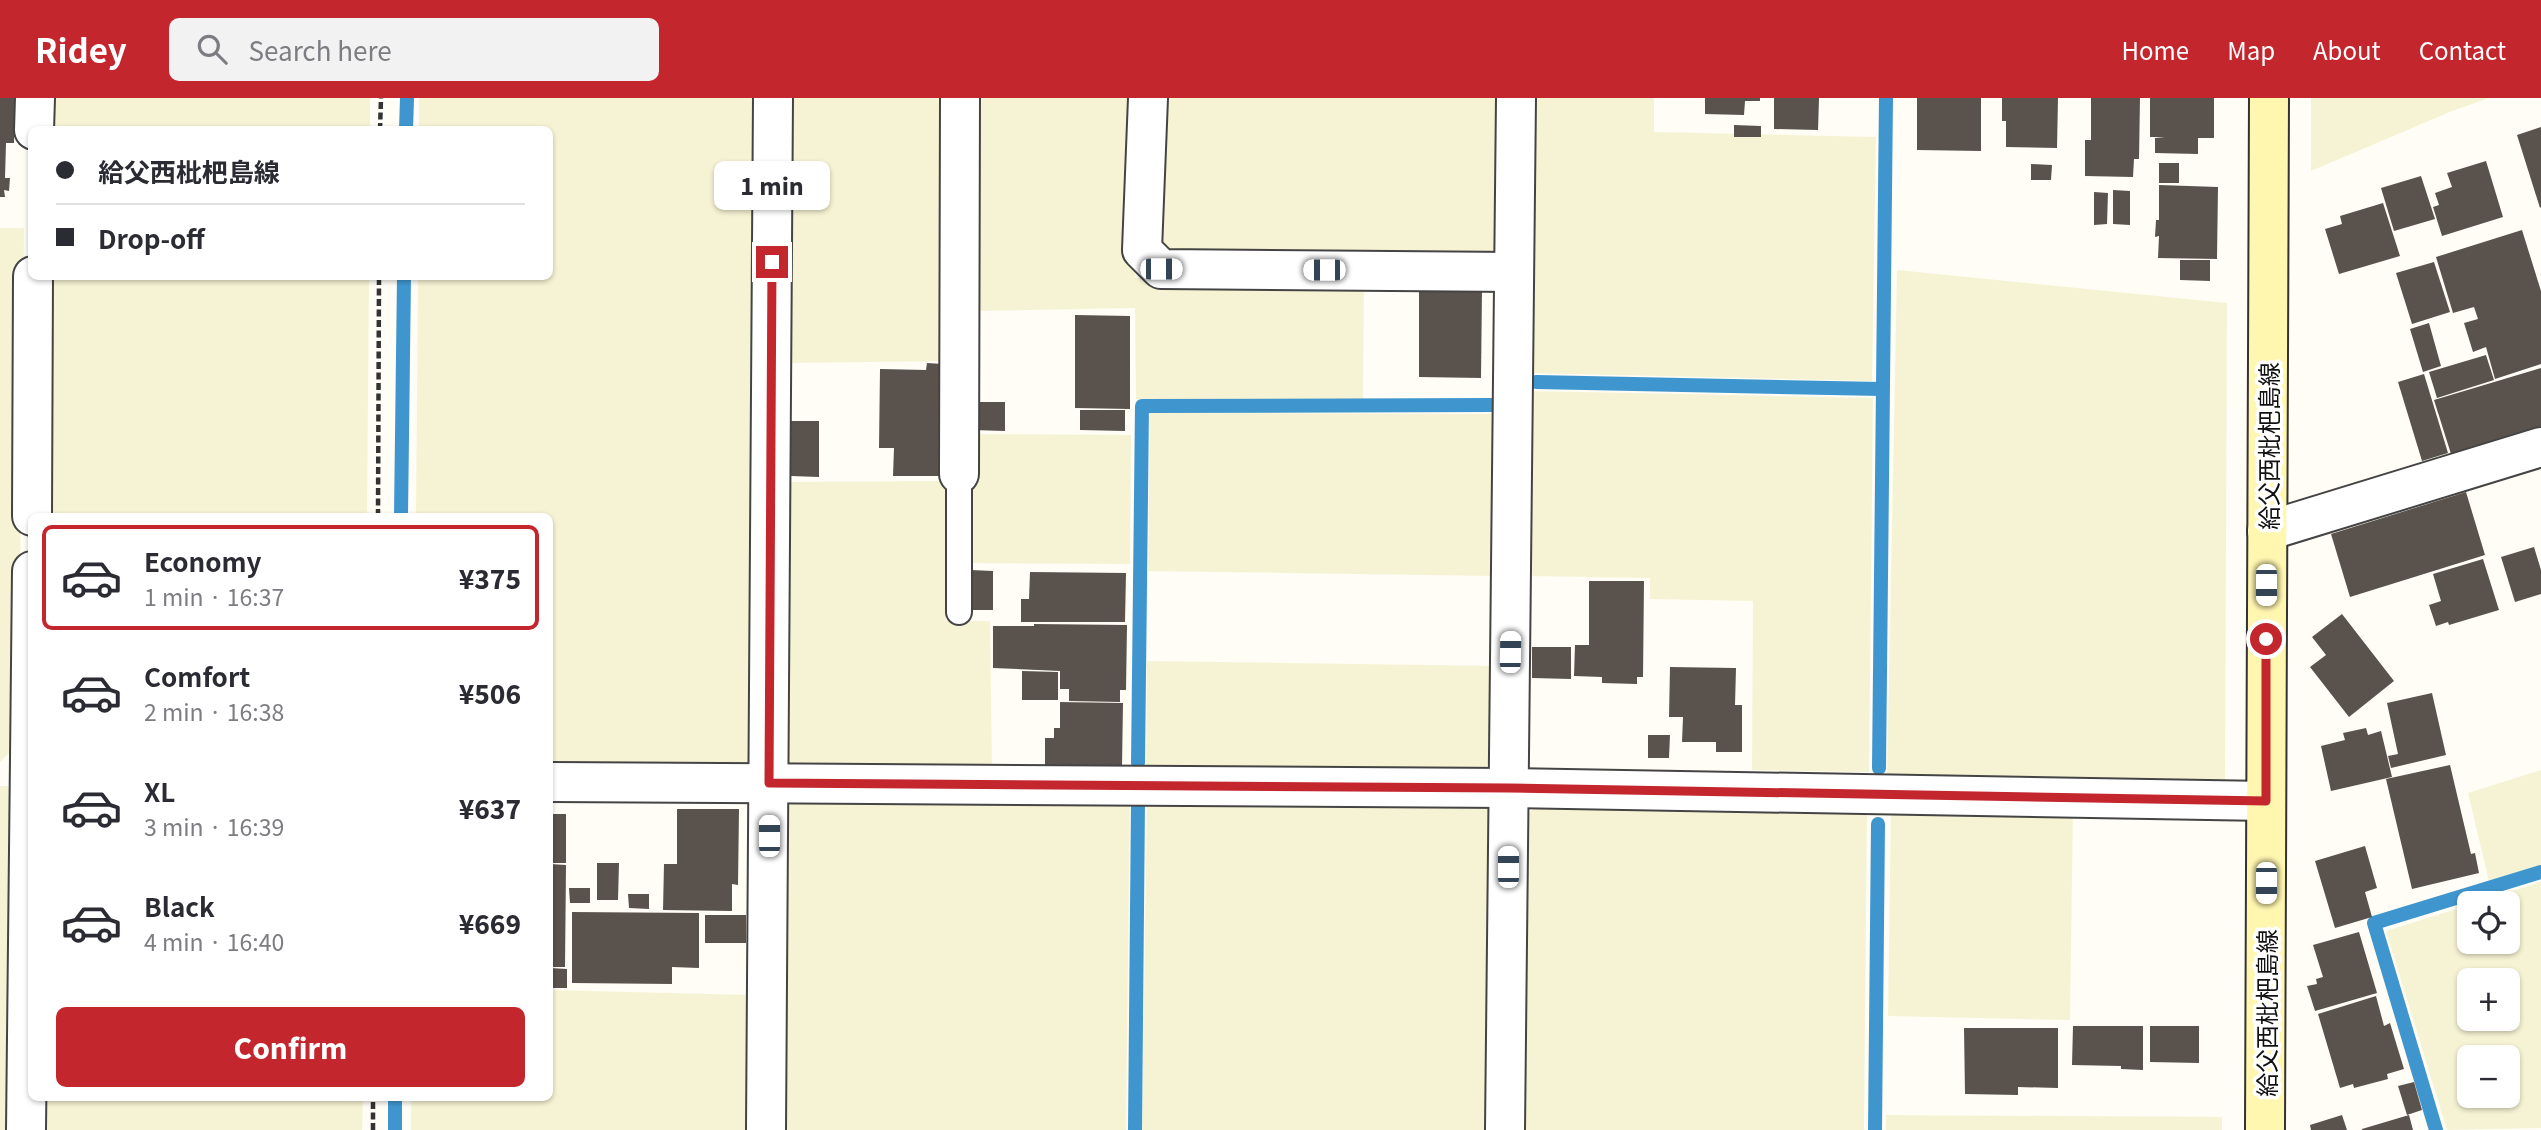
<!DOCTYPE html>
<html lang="en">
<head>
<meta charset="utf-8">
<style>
  body { margin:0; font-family:Georgia,"Noto Sans JP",serif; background:#f2f2f3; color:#2b2b33; height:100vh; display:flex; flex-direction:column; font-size:26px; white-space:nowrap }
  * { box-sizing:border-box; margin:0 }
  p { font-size:23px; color:#7c7c81 }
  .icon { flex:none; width:38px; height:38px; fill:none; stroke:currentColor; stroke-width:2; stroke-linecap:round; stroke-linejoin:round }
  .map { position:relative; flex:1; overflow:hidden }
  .sheet { position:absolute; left:28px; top:415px; width:525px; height:588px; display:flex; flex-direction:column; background:#fff; border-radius:10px; box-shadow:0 2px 5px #0004 }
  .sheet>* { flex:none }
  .banner { position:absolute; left:28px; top:28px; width:525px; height:154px; border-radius:10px; box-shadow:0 2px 5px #0004; display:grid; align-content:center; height:154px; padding:0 28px; background:#fff }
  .controls { position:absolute; left:2457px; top:793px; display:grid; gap:14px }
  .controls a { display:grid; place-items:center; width:63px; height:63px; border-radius:10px; background:#fff; box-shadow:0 2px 5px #0004; font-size:35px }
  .end { position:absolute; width:32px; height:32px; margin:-16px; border:9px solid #c4262e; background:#fff; box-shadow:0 0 0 4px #fff }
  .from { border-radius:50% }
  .bubble { position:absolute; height:49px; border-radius:10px; background:#fff; box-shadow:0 2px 5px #0004; font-size:23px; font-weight:800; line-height:49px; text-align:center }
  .car { position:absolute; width:21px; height:42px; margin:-21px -10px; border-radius:9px; box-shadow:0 0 5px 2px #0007; background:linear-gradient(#fff 24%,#345 0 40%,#fff 0 76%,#345 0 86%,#fff 0) }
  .banner b { display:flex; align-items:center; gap:24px; height:66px; font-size:26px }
  .banner b+b { border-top:2px solid #e1e1e2 }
  .banner i { width:18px; height:18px; background:#2b2b33 }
  ul { padding:12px 0 0; list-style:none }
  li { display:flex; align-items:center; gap:21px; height:105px; margin:0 14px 10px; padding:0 14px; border:4px solid transparent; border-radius:10px }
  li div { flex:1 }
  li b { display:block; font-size:26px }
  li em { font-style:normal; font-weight:800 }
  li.active { border-color:#c4262e }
  li>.icon { width:63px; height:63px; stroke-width:1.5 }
  .button { display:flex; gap:14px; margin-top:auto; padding:14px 28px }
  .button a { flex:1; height:80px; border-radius:10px; background:#c4262e; color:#fff; font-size:28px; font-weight:800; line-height:80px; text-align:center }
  header { display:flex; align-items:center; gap:42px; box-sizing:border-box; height:98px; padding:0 35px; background:#c4262e; color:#fff }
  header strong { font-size:33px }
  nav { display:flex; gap:38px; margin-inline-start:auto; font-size:24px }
  .search { width:490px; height:63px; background:#f2f2f3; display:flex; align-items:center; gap:18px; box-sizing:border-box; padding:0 24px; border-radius:10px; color:#7c7c81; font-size:26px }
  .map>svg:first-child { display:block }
  .farmland { fill:#f6f3d4; fill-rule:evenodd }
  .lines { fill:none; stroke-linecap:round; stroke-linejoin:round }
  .stream { stroke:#3f96cf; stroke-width:14 }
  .building { fill:#5a524d }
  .service-casing { stroke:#444; stroke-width:28 }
  .minor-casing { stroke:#444; stroke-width:42 }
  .secondary-casing { stroke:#333; stroke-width:42 }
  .path { stroke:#333; stroke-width:4.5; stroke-dasharray:7 3.5; stroke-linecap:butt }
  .service { stroke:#fff; stroke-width:24 }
  .minor { stroke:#fff; stroke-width:38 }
  .secondary { stroke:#fff6b0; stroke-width:38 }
  .route { stroke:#c4262e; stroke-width:9 }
  .labels { text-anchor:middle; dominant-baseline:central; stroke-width:7; stroke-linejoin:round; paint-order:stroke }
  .street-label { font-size:24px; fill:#111; stroke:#fff }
</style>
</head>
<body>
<header>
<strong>Ridey</strong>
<div class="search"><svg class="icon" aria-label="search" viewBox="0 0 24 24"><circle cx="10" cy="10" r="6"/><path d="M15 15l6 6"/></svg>Search here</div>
<nav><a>Home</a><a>Map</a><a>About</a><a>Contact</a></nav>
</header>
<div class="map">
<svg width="2541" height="1032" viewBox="0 0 2541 1032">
  <rect width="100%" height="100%" fill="#fffdf5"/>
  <!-- farmland -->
  <g class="farmland">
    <polygon points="47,0 370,0 370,31 46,32"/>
    <polygon points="419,0 757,0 755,657 738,674 550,672 550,418 416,418 418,179 550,178 550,32 419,31"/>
    <polygon points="792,0 950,0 949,263 788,265"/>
    <polygon points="975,0 1136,0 1135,180 1364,181 1363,302 1136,301 1135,210 971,213"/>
    <polygon points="1155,0 1499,0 1498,163 1164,162 1151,151"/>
    <polygon points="1531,0 1654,0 1654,34 1876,39 1872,283 1529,275"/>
    <polygon points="2311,0 2489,0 2452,13 2311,73"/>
    <polygon points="0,130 24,130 18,646 0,664"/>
    <polygon points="1897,172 2227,205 2225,682 1887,678"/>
    <polygon points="44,179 369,179 367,418 41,418"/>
    <polygon points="1531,293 1873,300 1869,674 1752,672 1753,503 1650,501 1650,480 1529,478"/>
    <polygon points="1150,315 1498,316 1496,478 1148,473"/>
    <polygon points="969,336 1131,337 1130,466 968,465"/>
    <polygon points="945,383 946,523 990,523 992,673 801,675 782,657 788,384"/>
    <polygon points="1147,563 1495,568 1494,660 1475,680 1146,676"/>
    <polygon points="2541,672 2541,767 2489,783 2468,695"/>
    <polygon points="0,688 8,688 19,698 14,1032 0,1032"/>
    <polygon points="806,696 1130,698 1126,1032 779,1032 779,714"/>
    <polygon points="1147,700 1482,702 1497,718 1492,1032 1142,1032"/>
    <polygon points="1543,703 1867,708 1864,1032 1518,1032 1522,720"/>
    <polygon points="1891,708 2073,711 2070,922 1888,918"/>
    <path d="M2541,784V1030L2447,1032L2386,833L2469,807V844H2508V805H2474ZM2469,882H2508V920H2469ZM2469,959H2508V998H2469Z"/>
    <polygon points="550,892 749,897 749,1032 411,1032 411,999 550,999"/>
    <polygon points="37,999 363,999 362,1032 37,1032"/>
    <polygon points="1886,1017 2222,1019 2222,1032 1886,1032"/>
  </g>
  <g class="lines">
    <!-- stream -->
    <g class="stream">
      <polyline points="406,32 407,0"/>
      <polyline points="1536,284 1882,291"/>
      <polyline points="401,418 404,178"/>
      <polyline points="1138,665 1142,308 1494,307"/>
      <polyline points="1879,670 1886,0"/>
      <polyline points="395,1032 395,999"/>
      <polyline points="1135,1032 1138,703"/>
      <polyline points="1875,1032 1878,726"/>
      <polyline points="2436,1032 2374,825 2541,774"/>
    </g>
  </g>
  <!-- building -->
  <g class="building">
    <polygon points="0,0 15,0 14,45 6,45 5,80 10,80 9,93 4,92 5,99 0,99"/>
    <polygon points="1705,0 1760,0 1760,3 1745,3 1744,17 1705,16"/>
    <polygon points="1774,0 1819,0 1818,32 1774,31"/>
    <polygon points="1917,0 1981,0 1981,53 1917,52"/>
    <polygon points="2002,0 2058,0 2057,50 2006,49 2006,23 2002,23"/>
    <polygon points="2091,0 2140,0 2139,61 2134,61 2133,79 2085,78 2085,42 2091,42"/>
    <polygon points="2150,0 2214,0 2214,40 2198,40 2198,56 2155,55 2155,40 2165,39 2150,39"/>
    <polygon points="1734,27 1761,28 1761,39 1734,39"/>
    <polygon points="2541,29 2541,109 2540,110 2517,37"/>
    <polygon points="2486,63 2503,119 2442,138 2433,109 2439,107 2435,95 2452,89 2447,75"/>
    <rect x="2159" y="65" width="20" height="20"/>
    <polygon points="2031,66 2052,67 2051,82 2031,82"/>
    <polygon points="2421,78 2435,121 2394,133 2381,90"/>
    <polygon points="2159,87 2218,89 2217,161 2158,160 2159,138 2155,139 2156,122 2159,122"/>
    <polygon points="2113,92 2130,93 2130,127 2113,126"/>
    <polygon points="2094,94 2108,95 2107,126 2094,127"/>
    <polygon points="2383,105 2400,158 2339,176 2325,131 2342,126 2340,118"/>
    <polygon points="2522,132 2541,193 2541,266 2495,281 2486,249 2473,254 2464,225 2478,221 2474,209 2453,215 2436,159"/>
    <polygon points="2180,162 2210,162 2210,183 2180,182"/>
    <polygon points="2434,164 2450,214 2412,226 2396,175"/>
    <polygon points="1419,191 1482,191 1481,280 1419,279"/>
    <polygon points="1075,217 1130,218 1130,311 1075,310"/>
    <polygon points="2429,225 2441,268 2423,274 2410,231"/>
    <polygon points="2486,257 2494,282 2437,300 2429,274"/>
    <polygon points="927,265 943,266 945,378 893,378 894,350 879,350 880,271 926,272"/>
    <polygon points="2541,270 2541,328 2451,356 2434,302"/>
    <polygon points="2424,276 2448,355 2422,363 2398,284"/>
    <polygon points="972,304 1005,304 1005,333 972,332"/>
    <polygon points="1080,312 1125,312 1125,333 1080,332"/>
    <polygon points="791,323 819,323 819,379 791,378"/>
    <polygon points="2466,394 2485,457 2350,499 2331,436"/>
    <polygon points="2534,449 2541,472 2541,496 2515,504 2501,459"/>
    <polygon points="2483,461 2499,512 2449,527 2448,524 2436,528 2429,507 2441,503 2433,476"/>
    <polygon points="971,472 993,473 993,512 970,512"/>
    <polygon points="1030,474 1126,475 1125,524 1021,524 1021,501 1029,501"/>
    <polygon points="1589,483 1644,483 1643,579 1637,579 1637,586 1602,585 1602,579 1574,578 1575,547 1589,547"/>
    <polygon points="2342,516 2394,583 2349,619 2310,569 2326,557 2312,539"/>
    <polygon points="1034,526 1127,527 1126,592 1120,592 1120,604 1069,603 1069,591 1060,591 1060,573 993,570 993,528 1034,528"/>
    <polygon points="1532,549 1571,549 1571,581 1532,580"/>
    <polygon points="1670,569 1736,570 1735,607 1742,607 1742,654 1716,654 1716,644 1682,644 1683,619 1669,619"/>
    <polygon points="1022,573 1058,574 1058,602 1022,602"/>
    <polygon points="2432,595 2446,657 2391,670 2388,658 2398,656 2387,605"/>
    <polygon points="1060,604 1123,605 1122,668 1045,667 1045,640 1054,640 1054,630 1060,630"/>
    <polygon points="2366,630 2368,637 2381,633 2392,679 2331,693 2321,648 2345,642 2343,635"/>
    <polygon points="1648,637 1670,637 1669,660 1648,660"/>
    <polygon points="2450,667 2471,756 2475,755 2479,775 2412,791 2386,681"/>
    <polygon points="677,711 739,711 738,787 732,786 732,813 663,812 664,766 677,766"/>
    <rect x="550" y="716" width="16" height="49"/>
    <polygon points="2365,748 2377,790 2365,794 2372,819 2335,830 2315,763"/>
    <polygon points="597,765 619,765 618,802 597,802"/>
    <polygon points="550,766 566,767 565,869 550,869"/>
    <polygon points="569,790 590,790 590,805 570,805"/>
    <polygon points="628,796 649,796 649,811 629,810"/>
    <polygon points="572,814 699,815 699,870 672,869 672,886 572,885"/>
    <rect x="705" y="817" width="41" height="28"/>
    <polygon points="2359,834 2377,895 2315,913 2307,888 2317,886 2316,881 2323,879 2313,847"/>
    <polygon points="550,870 567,871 567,890 550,890"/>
    <polygon points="2376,898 2384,928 2390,925 2404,971 2387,976 2388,981 2354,990 2353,986 2340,990 2318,916"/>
    <polygon points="2073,928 2143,928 2143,972 2121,971 2121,968 2072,967"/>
    <polygon points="2150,928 2199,928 2199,965 2150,964"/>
    <polygon points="1964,930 2058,930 2058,990 2018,989 2018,997 1965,996"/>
    <polygon points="2414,984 2422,1012 2407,1017 2398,988"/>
    <polygon points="2342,1017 2347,1032 2311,1032 2310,1027"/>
    <polygon points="2409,1017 2413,1032 2362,1032 2362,1031"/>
  </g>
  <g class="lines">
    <defs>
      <polyline id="service" points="959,514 959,376"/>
      <g id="minor">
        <polyline points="1148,0 1142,152 1161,171 1514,174"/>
        <polyline points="34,32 35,0"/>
        <polyline points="959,376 960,0"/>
        <polyline points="32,418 33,178"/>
        <polyline points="2267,433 2541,349"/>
        <polyline points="550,684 1509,690 2266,703"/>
        <polyline points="26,1032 32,473"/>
        <polyline points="766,1032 773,0"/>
        <polyline points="1505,1032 1516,0"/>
      </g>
      <polyline id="secondary" points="2265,1032 2269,0"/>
    </defs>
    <!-- service casing -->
    <use href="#service" class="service-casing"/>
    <!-- minor casing -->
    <use href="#minor" class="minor-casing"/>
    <!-- secondary casing -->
    <use href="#secondary" class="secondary-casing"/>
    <!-- path -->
    <g class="path">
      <polyline points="380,32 381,0"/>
      <polyline points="378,418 379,178"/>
      <polyline points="373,1032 373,999"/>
    </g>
    <!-- service -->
    <use href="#service" class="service"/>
    <!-- minor -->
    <use href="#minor" class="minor"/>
    <!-- secondary -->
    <use href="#secondary" class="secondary"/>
  </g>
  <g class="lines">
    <!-- route -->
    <polyline class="route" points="772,164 769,685 1509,690 2266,703 2266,541"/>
  </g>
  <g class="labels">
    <!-- street labels -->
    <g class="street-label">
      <text transform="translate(2267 348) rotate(-90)">給父西枇杷島線</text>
      <text transform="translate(2265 915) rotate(-90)">給父西枇杷島線</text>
    </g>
  </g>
</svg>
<div class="controls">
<a><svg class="icon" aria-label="locate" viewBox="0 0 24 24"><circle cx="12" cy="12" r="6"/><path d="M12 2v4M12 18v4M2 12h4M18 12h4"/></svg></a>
<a>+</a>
<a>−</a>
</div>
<i class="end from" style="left:2266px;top:541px"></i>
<i class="end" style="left:772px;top:164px"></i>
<div class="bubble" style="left:714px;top:63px;width:116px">1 min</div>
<i class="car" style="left:1161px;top:171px;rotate:90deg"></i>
<i class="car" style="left:1324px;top:172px;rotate:270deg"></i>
<i class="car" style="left:2266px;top:487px;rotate:180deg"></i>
<i class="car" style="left:1510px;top:554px;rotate:1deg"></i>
<i class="car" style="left:769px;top:738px;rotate:0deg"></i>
<i class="car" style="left:1508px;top:769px;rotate:0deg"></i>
<i class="car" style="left:2266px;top:785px;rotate:180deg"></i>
<div class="banner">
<b><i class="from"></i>給父西枇杷島線</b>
<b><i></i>Drop-off</b>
</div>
<section class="sheet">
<ul>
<li class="active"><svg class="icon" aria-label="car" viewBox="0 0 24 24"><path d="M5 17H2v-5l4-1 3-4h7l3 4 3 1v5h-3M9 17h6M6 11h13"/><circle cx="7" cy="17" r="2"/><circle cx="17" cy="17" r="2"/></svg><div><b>Economy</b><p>1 min · 16:37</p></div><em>¥375</em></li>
<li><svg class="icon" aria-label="car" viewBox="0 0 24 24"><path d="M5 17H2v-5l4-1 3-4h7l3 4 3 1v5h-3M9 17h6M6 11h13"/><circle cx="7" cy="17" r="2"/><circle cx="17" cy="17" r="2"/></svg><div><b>Comfort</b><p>2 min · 16:38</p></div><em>¥506</em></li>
<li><svg class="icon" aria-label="car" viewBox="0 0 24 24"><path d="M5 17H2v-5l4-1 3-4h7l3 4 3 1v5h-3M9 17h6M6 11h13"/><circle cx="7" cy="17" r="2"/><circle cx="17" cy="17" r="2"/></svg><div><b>XL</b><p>3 min · 16:39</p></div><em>¥637</em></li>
<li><svg class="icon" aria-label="car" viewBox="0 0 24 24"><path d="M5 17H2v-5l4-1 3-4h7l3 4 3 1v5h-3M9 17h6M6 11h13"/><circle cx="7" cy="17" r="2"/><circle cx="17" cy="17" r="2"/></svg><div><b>Black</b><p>4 min · 16:40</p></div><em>¥669</em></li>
</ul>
<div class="button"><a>Confirm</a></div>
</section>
</div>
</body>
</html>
